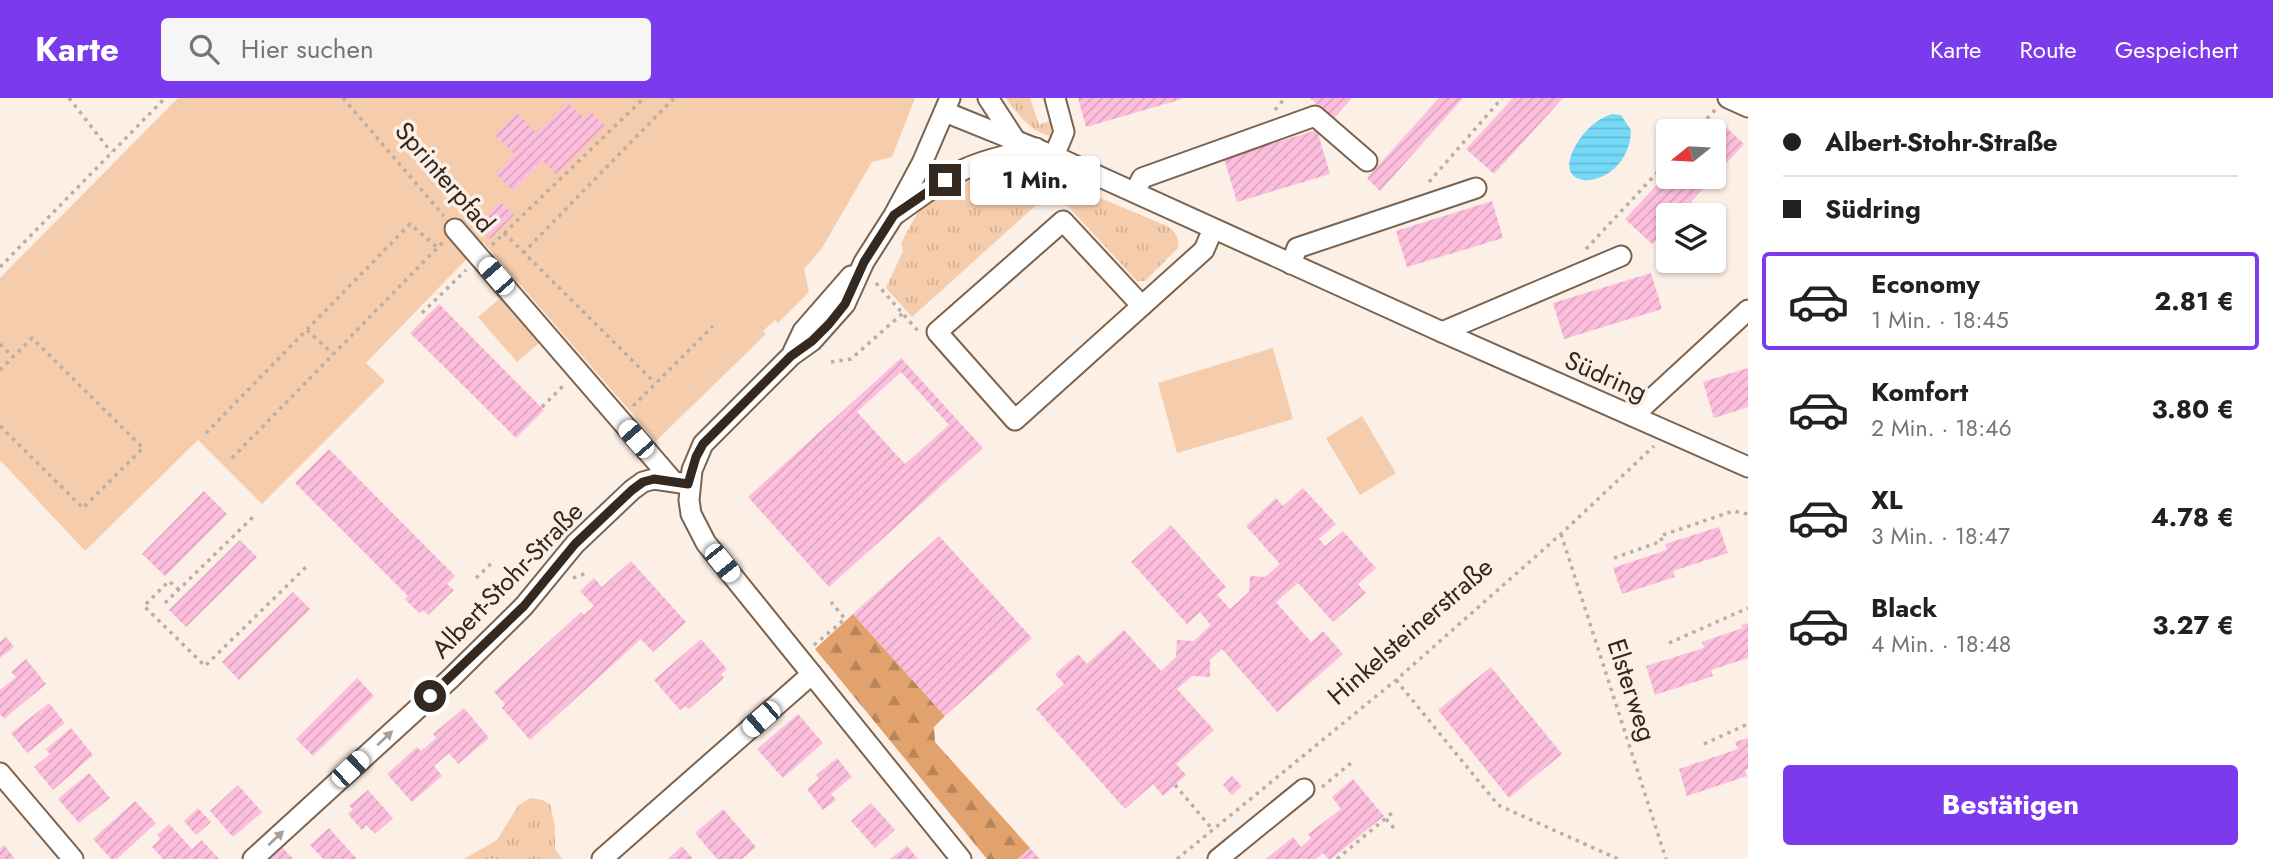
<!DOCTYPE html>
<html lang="de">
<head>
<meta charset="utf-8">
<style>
  body { margin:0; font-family:Jost,sans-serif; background:#f6f6f6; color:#202124; height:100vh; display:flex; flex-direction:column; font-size:26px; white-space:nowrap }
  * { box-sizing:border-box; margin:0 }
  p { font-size:23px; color:#757577 }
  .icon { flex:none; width:38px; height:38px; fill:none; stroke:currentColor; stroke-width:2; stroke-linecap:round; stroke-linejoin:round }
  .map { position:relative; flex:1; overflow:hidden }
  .side { display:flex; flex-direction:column; background:#fff; width:525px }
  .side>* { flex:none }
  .banner { display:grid; align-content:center; height:154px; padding:0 35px; background:#fff }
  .needle { width:46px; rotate:252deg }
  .fabs { position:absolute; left:1656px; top:21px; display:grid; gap:14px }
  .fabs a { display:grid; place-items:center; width:70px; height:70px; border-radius:7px; background:#fff; box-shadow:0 2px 5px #0004; font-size:35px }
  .end { position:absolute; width:32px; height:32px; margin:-16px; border:9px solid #342920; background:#fff; box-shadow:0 0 0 4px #fff }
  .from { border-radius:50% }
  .bubble { position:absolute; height:49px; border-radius:7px; background:#fff; box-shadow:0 2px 5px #0004; font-size:23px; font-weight:700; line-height:49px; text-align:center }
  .car { position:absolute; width:21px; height:42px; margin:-21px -10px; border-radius:9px; box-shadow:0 0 5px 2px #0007; background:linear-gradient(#fff 24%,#345 0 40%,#fff 0 76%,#345 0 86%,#fff 0) }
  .banner b { display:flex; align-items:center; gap:24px; height:66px; font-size:26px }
  .banner b+b { border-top:2px solid #e0e0e0 }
  .banner i { width:18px; height:18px; background:#202124 }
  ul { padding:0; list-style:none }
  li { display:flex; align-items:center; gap:21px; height:98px; margin:0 14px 10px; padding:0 21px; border:4px solid transparent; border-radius:7px }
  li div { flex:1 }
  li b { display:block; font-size:26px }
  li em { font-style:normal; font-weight:700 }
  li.selected { border-color:#7c3aed }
  li>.icon { width:63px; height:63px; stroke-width:1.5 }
  .cta { display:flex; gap:14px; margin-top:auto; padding:14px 35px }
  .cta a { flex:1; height:80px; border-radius:7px; background:#7c3aed; color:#fff; font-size:28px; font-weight:700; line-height:80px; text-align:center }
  header { display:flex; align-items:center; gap:42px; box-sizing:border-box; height:98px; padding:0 35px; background:#7c3aed; color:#fff }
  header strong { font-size:33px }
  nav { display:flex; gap:38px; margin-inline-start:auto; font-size:24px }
  .search { width:490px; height:63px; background:#f6f6f6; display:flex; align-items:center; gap:18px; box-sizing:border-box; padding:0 24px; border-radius:7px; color:#757577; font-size:26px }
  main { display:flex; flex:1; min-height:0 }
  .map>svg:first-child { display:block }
  .grass { fill:url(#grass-tufts) }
  .forest { fill:url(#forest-firs) }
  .green { fill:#f5cdad }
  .water { fill:url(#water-rules) }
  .building { fill:url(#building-hatch); fill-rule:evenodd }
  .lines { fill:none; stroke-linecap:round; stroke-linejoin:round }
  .minor-casing { stroke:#7c634e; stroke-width:23 }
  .path { stroke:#bbaea5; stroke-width:3.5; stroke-dasharray:3.5 5; stroke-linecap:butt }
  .minor { stroke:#fff; stroke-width:19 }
  .oneway { fill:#a49f9b }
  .route { stroke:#342920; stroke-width:9 }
  .labels { text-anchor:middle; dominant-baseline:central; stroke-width:7; stroke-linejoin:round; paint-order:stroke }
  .street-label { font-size:26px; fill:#342920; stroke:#fcefe6 }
</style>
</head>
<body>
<header>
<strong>Karte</strong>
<div class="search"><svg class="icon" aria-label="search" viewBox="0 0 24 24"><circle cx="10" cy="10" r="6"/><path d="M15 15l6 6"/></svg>Hier suchen</div>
<nav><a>Karte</a><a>Route</a><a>Gespeichert</a></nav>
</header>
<main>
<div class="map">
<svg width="1748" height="761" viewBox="0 0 1748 761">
  <defs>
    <pattern id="grass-tufts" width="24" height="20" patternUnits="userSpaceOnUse" patternTransform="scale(1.75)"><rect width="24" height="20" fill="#f5cdad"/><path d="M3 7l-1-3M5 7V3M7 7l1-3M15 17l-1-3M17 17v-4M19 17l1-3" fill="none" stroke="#d3b095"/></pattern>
    <pattern id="forest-firs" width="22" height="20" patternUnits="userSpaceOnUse" patternTransform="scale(1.75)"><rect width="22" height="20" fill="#e2a26d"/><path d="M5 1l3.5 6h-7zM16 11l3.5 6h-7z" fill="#b88459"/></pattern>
    <pattern id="water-rules" width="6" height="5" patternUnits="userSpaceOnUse" patternTransform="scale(1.75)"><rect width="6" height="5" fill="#75daf8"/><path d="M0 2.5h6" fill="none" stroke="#66bbd4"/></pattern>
    <pattern id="building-hatch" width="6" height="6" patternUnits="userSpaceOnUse" patternTransform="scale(1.75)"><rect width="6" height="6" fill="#fdbedd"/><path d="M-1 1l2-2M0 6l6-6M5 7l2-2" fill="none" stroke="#d9a3bd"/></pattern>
  </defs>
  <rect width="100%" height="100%" fill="#fcefe6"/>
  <!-- grass -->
  <g class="grass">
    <path d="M1006,0H1030L1039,27L1053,22L1050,38C1030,33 1018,17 1006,0Z"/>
    <path d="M1007,73H1028L1047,78L1167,128C1176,134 1179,140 1178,150L1145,183H1137L1053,92L912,219L886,190L903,153L901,146C906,136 911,125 917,116C936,89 976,78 1007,73Z"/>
    <polygon points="530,700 542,702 550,706 555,729 555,751 562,761 464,761 497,742 518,708"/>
  </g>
  <!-- forest -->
  <polygon class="forest" points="853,516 945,618 934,629 935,644 1030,750 1018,761 987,761 815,551"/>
  <!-- green -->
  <g class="green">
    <polygon points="178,0 915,0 892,59 872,64 822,150 804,171 809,194 778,225 775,222 763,233 766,236 656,343 483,144 366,265 385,283 262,406 198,342 85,453 0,362 0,180"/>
    <polygon points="500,200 539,245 517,264 478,219"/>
    <polygon points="1273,250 1293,321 1177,355 1158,285"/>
    <polygon points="1362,318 1396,375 1360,397 1326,340"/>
  </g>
  <!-- water -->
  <path class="water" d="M1612,16L1621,17L1631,32C1630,94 1540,100 1579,42C1586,31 1599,20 1612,16Z"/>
  <!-- building -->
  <g class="building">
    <polygon points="1078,0 1182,0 1182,1 1086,29"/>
    <polygon points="1310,0 1352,0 1333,21"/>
    <polygon points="1439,0 1463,0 1380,93 1367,80"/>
    <polygon points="1513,0 1563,0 1494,76 1466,51"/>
    <polygon points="567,4 585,21 591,14 605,28 557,77 543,63 513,93 496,76 515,57 495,37 517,15 537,35"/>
    <polygon points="1717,21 1744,46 1679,117 1668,117 1668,129 1652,146 1625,121 1668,75 1668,79 1713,79 1713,33 1706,33"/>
    <polygon points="1317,32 1330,76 1237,104 1224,60"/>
    <polygon points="1492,103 1503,140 1407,169 1396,133"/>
    <polygon points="500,104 514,117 490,141 476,128"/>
    <polygon points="1651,175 1662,211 1564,241 1553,205"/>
    <polygon points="439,206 544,312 516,340 410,235"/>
    <path d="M901,260L983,350L829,489L748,399ZM901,274L949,327L905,366L857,314Z"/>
    <polygon points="1748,270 1748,309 1714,320 1703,284"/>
    <polygon points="329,351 455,478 447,486 454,492 428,517 423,512 419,515 405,501 408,498 295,385"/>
    <polygon points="1303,390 1336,426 1319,441 1325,448 1343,433 1376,470 1358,486 1366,495 1333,524 1298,485 1276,504 1311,544 1323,533 1343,556 1277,614 1222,551 1210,562 1210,579 1192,578 1177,591 1214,632 1176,666 1186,677 1163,698 1153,686 1125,711 1036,611 1064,586 1055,576 1078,556 1087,566 1124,532 1161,573 1176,559 1177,542 1194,543 1211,527 1200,514 1187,526 1131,464 1171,427 1226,489 1217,497 1230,511 1249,494 1250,478 1265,479 1280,466 1246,428 1276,400 1283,408"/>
    <polygon points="204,393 227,416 165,478 142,456"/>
    <polygon points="1719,429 1728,455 1673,473 1675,479 1622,496 1613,470 1667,452 1665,446"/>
    <polygon points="939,438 1032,540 945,618 853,516"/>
    <polygon points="240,442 257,459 186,529 169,512"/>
    <polygon points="631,463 686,524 653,554 641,541 530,642 502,610 505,606 494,594 581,514 584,517 594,508 580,493 594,480 602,489"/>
    <polygon points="293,494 310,511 239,582 222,564"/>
    <polygon points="1748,525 1748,560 1711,572 1713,578 1655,597 1646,568 1704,550 1702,544 1743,530 1741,527"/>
    <polygon points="6,539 14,549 0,560 0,544"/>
    <polygon points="701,541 727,571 721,576 724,580 689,611 685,608 680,612 654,582"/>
    <polygon points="26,561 46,586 4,621 0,616 0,592 16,579 11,574"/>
    <polygon points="1491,569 1562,656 1509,700 1438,612"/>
    <polygon points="357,580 374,598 313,658 296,641"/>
    <polygon points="49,605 65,625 27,655 11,635"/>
    <polygon points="464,610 489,640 458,666 449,655 434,668 442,678 412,704 387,676 417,649 421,653 428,647 436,640 433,636"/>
    <polygon points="798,616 823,645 783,680 757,651"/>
    <polygon points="71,630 93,657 53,692 34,669 50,656 46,651"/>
    <polygon points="1748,640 1748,671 1745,672 1747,678 1687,698 1679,671 1738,651 1735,644"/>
    <polygon points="837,660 852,679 831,696 836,702 823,712 807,691 819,681 816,677"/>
    <polygon points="89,675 110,700 79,725 58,701"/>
    <polygon points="1232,678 1242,688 1232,697 1223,687"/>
    <polygon points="1353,681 1384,718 1331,761 1328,761 1323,755 1316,761 1266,761 1293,739 1301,749 1311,740 1308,736 1341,711 1332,699"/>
    <polygon points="238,687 262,714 233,739 210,713"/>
    <polygon points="368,692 393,720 375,736 366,727 362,732 348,716 353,711 349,708"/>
    <polygon points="135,703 156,725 117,761 111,761 93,741"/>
    <polygon points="871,705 895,732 875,750 851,723"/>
    <polygon points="198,710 211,724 196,737 184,723"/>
    <polygon points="723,711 756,749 742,761 717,761 695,735"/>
    <polygon points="169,726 192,751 202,742 219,761 163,761 152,749 160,741 157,737"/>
    <polygon points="329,730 357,761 323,761 310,747"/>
    <polygon points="4,747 15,761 0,761 0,751"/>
    <polygon points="682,748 693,761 668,761"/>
    <polygon points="907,748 918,761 890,761"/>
    <polygon points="282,749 293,761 270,761"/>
    <polygon points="1030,750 1040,761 1018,761"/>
  </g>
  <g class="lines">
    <defs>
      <g id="minor">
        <polyline points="950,0 922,65 894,117 864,164 845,206 812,243 791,258 703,346 692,372 689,402 691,416 706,445 961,761"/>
        <polyline points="988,0 1014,40"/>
        <polyline points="1728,0 1748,9"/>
        <polyline points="945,14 1054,58 1442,234 1748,369"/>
        <polyline points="1054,58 1064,34 1055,0"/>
        <polyline points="1135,94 1142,80 1315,18 1367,63"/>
        <path d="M896,116C919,100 941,82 967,70C989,60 1013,56 1036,50"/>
        <polyline points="455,131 673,383"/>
        <polyline points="1291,166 1297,150 1476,90"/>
        <polyline points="1142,208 1063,123 937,234 1015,322 1204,152 1213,131"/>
        <polyline points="1442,234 1621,158"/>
        <polyline points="793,254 803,233 851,178"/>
        <polyline points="1633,318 1748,212"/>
        <polyline points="0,675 73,761"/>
        <polyline points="253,761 450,581 524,508 575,446 632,392 643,384 654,381 688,386"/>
        <polyline points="602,761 812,576"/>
        <polyline points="1218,761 1304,691"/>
      </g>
    </defs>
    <!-- minor casing -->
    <use href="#minor" class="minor-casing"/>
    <!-- path -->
    <g class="path">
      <polyline points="69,0 111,54"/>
      <polyline points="343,0 444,118"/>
      <polyline points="1275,12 1285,0"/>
      <polyline points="1695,33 1715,12"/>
      <polyline points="1429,84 1502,0"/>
      <polyline points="504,135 655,285"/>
      <polyline points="492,147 644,0"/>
      <polyline points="1586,151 1668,63"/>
      <polyline points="523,155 674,0"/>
      <polyline points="0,169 165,0"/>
      <polyline points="876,185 918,233"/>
      <polyline points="422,215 466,172"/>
      <polyline points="307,232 333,256"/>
      <polyline points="0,246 13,259"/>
      <polyline points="831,264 851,261 903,215"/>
      <polyline points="0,272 32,240 143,350 83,410 0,328"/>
      <polyline points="633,308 713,228"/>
      <polyline points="542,309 565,286"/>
      <polyline points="206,335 410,126 437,149"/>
      <polyline points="232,360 443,144"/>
      <polyline points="1561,436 1666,761"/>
      <polyline points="1614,460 1662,443 1660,438 1733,413 1748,416"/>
      <polyline points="476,480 494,463"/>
      <polyline points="573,480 587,475"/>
      <polyline points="179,492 169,483 144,508 205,568 307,468"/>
      <polyline points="165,505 254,418"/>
      <polyline points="1669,545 1748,510"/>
      <polyline points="814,547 845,521 831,504"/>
      <polyline points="1396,582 1498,707 1618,761"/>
      <polyline points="1704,646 1748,626"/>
      <polyline points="1175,687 1213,732"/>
      <polyline points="1322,689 1351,665"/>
      <polyline points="1386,721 1397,734"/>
      <polyline points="1177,761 1396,582 1561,436 1654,348"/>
      <polyline points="1337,761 1392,715"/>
    </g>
    <!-- minor -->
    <use href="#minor" class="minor"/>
  </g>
  <!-- one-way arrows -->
  <defs><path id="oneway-solid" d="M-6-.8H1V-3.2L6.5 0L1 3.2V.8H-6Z" transform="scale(1.75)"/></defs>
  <g class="oneway">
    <use href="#oneway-solid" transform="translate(385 640) rotate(-43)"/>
    <use href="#oneway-solid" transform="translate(276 740) rotate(-43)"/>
  </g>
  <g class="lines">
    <!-- route -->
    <polyline class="route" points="430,598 524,508 575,446 632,392 643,384 654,381 688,386 696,359 703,346 791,258 812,243 829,226 845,206 864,164 894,117 945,82"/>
  </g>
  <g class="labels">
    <!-- street labels -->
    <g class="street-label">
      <text transform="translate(445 79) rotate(49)">Sprinterpfad</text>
      <text transform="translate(1606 278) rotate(24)">Südring</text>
      <text transform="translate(507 482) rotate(-46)">Albert-Stohr-Straße</text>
      <text transform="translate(1410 533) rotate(-41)">Hinkelsteinerstraße</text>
      <text transform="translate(1632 592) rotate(72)">Elsterweg</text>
    </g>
  </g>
</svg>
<div class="fabs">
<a><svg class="needle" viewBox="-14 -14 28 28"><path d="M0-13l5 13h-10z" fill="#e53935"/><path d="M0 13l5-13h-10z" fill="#757577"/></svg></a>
<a><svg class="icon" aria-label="layers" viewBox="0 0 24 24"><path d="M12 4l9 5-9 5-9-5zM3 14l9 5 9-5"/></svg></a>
</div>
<i class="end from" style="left:430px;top:598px"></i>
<i class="end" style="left:945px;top:82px"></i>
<div class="bubble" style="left:970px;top:58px;width:130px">1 Min.</div>
<i class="car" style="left:496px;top:178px;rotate:319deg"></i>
<i class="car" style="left:636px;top:341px;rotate:319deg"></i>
<i class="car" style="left:722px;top:465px;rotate:141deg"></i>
<i class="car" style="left:761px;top:621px;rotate:229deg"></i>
<i class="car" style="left:350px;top:671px;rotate:47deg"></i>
</div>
<section class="side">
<div class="banner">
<b><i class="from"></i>Albert-Stohr-Straße</b>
<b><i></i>Südring</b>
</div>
<ul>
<li class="selected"><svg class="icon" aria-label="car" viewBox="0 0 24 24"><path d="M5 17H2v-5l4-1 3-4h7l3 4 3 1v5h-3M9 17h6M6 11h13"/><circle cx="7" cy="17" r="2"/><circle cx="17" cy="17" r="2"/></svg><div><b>Economy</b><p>1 Min. · 18:45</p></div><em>2.81 €</em></li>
<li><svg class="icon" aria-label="car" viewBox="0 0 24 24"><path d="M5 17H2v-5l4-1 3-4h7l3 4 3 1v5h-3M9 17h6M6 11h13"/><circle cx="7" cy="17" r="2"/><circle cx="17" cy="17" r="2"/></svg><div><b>Komfort</b><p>2 Min. · 18:46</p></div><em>3.80 €</em></li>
<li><svg class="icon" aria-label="car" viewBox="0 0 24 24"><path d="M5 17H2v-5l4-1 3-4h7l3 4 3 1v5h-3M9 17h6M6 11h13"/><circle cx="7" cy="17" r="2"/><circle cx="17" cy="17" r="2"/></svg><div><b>XL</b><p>3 Min. · 18:47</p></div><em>4.78 €</em></li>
<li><svg class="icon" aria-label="car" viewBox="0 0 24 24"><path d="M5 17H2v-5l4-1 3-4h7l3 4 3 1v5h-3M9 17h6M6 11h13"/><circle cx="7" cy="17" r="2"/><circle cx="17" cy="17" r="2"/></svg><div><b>Black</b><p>4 Min. · 18:48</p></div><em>3.27 €</em></li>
</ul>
<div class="cta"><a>Bestätigen</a></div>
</section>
</main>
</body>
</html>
